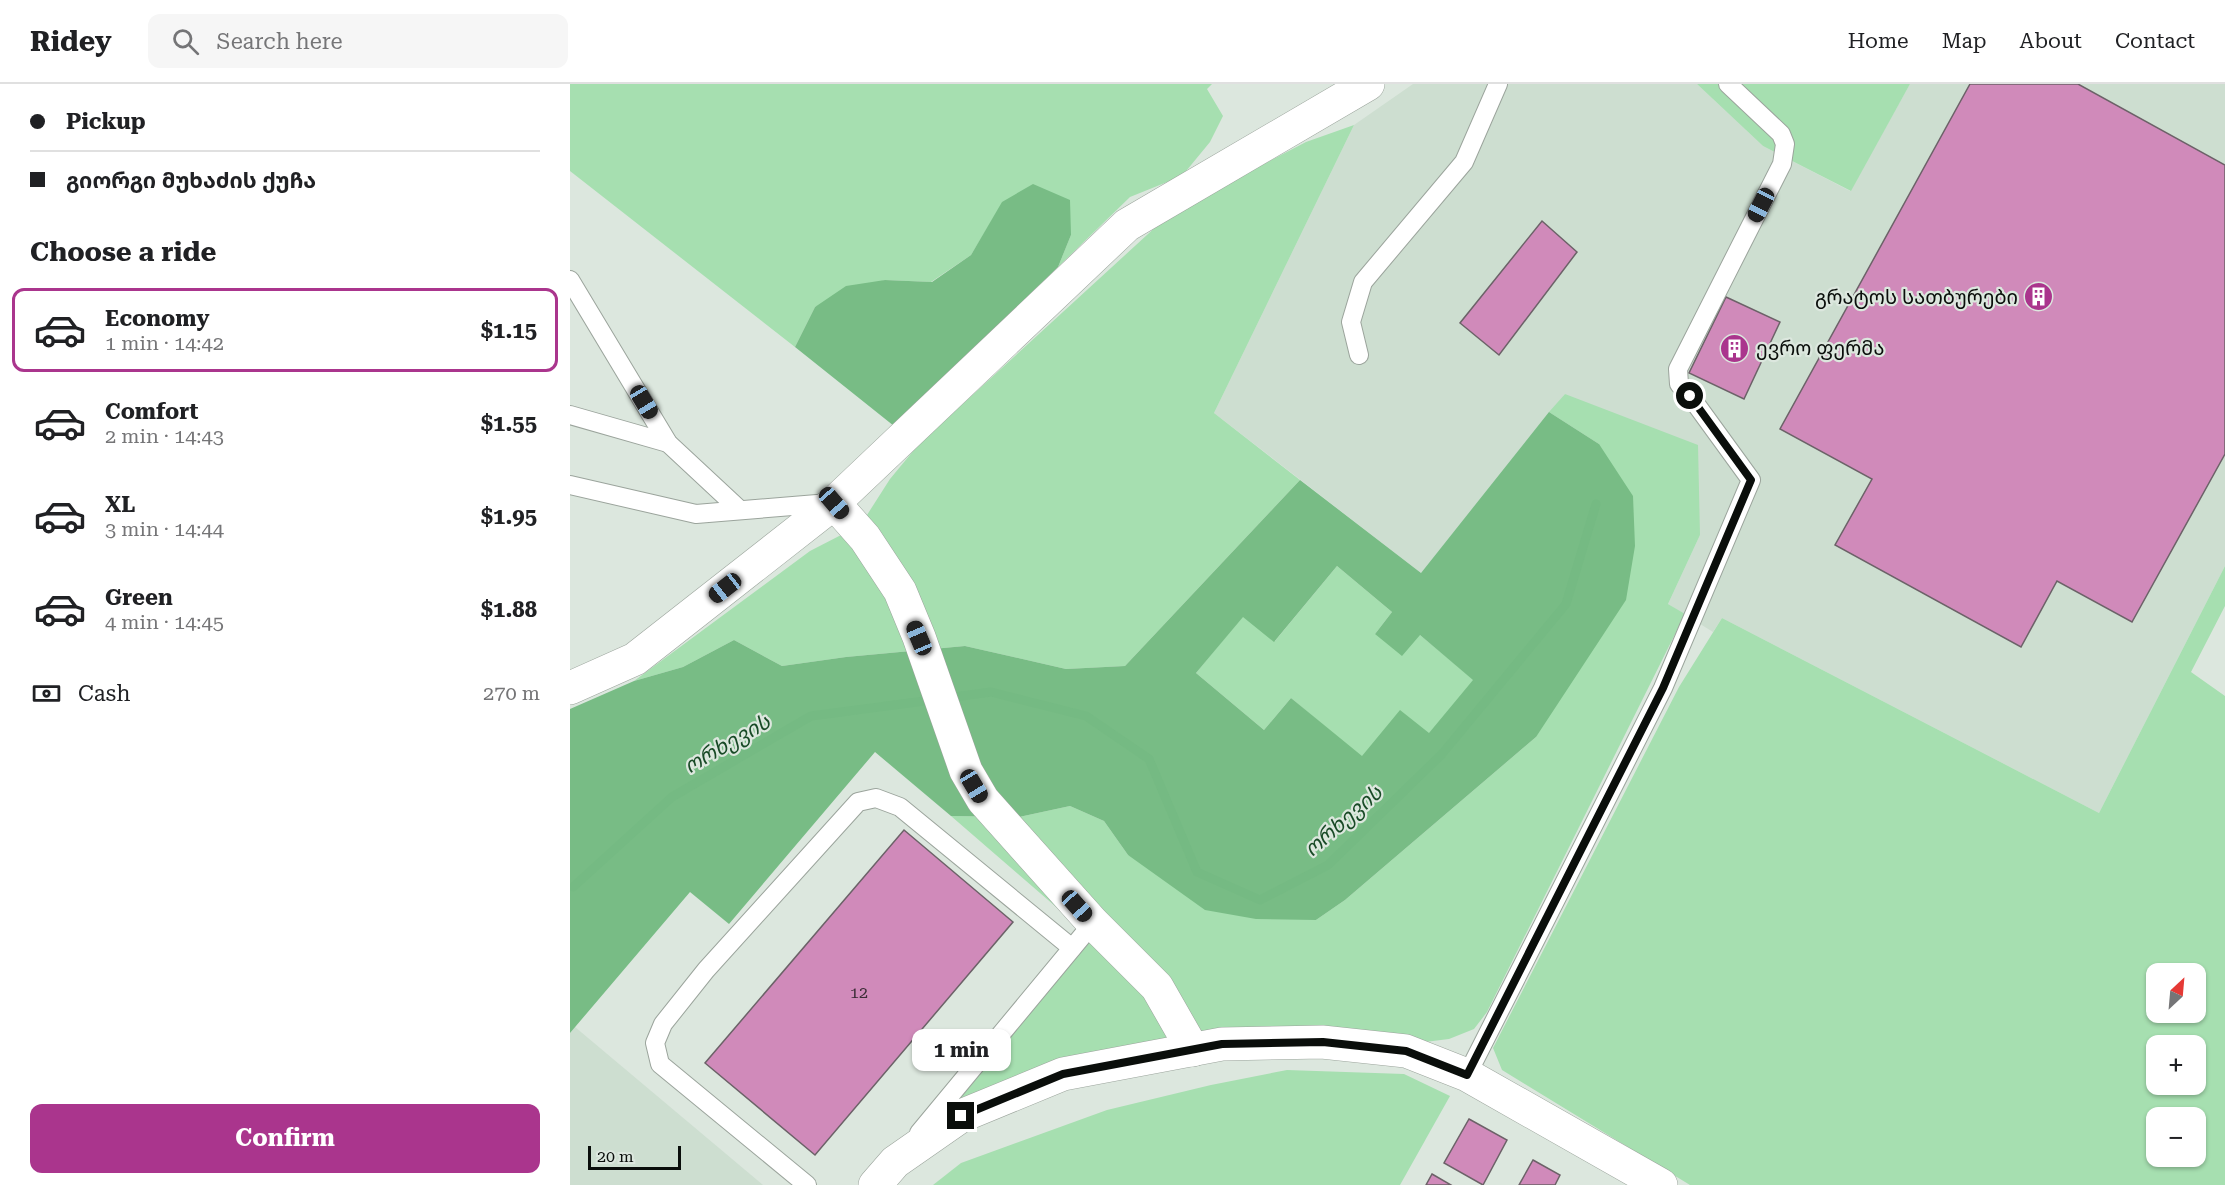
<!DOCTYPE html>
<html lang="en">
<head>
<meta charset="utf-8">
<style>
  body { margin:0; font-family:"Roboto Serif","Noto Sans Georgian",serif; background:#f6f6f6; color:#202124; height:100vh; display:flex; flex-direction:column; font-size:22px; white-space:nowrap }
  * { box-sizing:border-box; margin:0 }
  p { font-size:20px; color:#757577 }
  .icon { flex:none; width:33px; height:33px; fill:none; stroke:currentColor; stroke-width:2; stroke-linecap:round; stroke-linejoin:round }
  .map { position:relative; flex:1; overflow:hidden }
  .drawer { display:flex; flex-direction:column; background:#fff; width:570px }
  .drawer>* { flex:none }
  .hud { display:grid; align-content:center; height:132px; padding:0 30px; background:#fff }
  .needle { width:39px; rotate:26deg }
  .controls { position:absolute; left:1576px; top:879px; display:grid; gap:12px }
  .controls a { display:grid; place-items:center; width:60px; height:60px; border-radius:12px; background:#fff; box-shadow:0 2px 4px #0004; font-size:30px }
  .scale { position:absolute; left:18px; bottom:15px; width:93px; box-sizing:border-box; padding-left:6px; border:3px solid #0a0e0b; border-top:0; font-size:16px; line-height:21px; white-space:nowrap; color:#0a0e0b; -webkit-text-stroke:4px #dce7de; paint-order:stroke }
  .end { position:absolute; width:27px; height:27px; margin:-14px; border:8px solid #0a0e0b; background:#fff; box-shadow:0 0 0 3px #fff }
  .from { border-radius:50% }
  .bubble { position:absolute; height:42px; border-radius:12px; background:#fff; box-shadow:0 2px 4px #0004; font-size:20px; font-weight:700; line-height:42px; text-align:center }
  .car { position:absolute; width:18px; height:36px; margin:-18px -9px; border-radius:8px; box-shadow:0 0 4px 2px #0007; background:linear-gradient(#222 24%,#8ab4d8 0 40%,#222 0 76%,#8ab4d8 0 86%,#222 0) }
  .hud b { display:flex; align-items:center; gap:21px; height:57px; font-size:22px }
  .hud b+b { border-top:2px solid #e0e0e0 }
  .hud i { width:15px; height:15px; background:#202124 }
  ul { padding:0; list-style:none }
  li { display:flex; align-items:center; gap:18px; height:84px; margin:0 12px 9px; padding:0 18px; border:3px solid transparent; border-radius:12px }
  li div { flex:1 }
  li b { display:block; font-size:22px }
  li em { font-style:normal; font-weight:700 }
  li.current { border-color:#aa358d }
  li>.icon { width:54px; height:54px; stroke-width:1.5 }
  h2 { padding:0 30px; font-size:27px; line-height:72px }
  .pay { display:flex; align-items:center; gap:15px; height:66px; padding:0 30px; font-size:22px }
  .pay p { margin-inline-start:auto }
  .cta { display:flex; gap:12px; margin-top:auto; padding:12px 30px }
  .cta a { flex:1; height:69px; border-radius:12px; background:#aa358d; color:#fff; font-size:24px; font-weight:700; line-height:69px; text-align:center }
  header { display:flex; align-items:center; gap:36px; box-sizing:border-box; height:84px; padding:0 30px; background:#fff; border-bottom:2px solid #e0e0e0 }
  header strong { font-size:28px }
  nav { display:flex; gap:33px; margin-inline-start:auto; font-size:21px }
  .search { width:420px; height:54px; background:#f6f6f6; display:flex; align-items:center; gap:15px; box-sizing:border-box; padding:0 21px; border-radius:12px; color:#757577; font-size:22px }
  main { display:flex; flex:1; min-height:0 }
  .map>svg:first-child { display:block }
  .built { fill:#cdded0 }
  .green { fill:#a6dfb0; fill-rule:evenodd }
  .forest { fill:#78bc85; fill-rule:evenodd }
  .lines { fill:none; stroke-linecap:round; stroke-linejoin:round }
  .stream { stroke:#75ba83; stroke-width:9 }
  .building { fill:#d08aba; stroke:#6c6268; stroke-width:1.5 }
  .service-casing { stroke:#9ba49c; stroke-width:20 }
  .minor-casing { stroke:#9ba49c; stroke-width:34 }
  .service { stroke:#fff; stroke-width:18 }
  .minor { stroke:#fff; stroke-width:33 }
  .route { stroke:#0a0e0b; stroke-width:8 }
  .labels { text-anchor:middle; dominant-baseline:central; stroke-width:4.5; stroke-linejoin:round; paint-order:stroke }
  .number-label { font-size:16px; fill:#3c2d37 }
  .poi-label { font-size:20px; fill:#0a0e0b; stroke:#dce7de; text-anchor:end }
  .water-label { font-size:21px; font-style:italic; fill:#184a26; stroke:#dce7de }
</style>
</head>
<body>
<header>
<strong>Ridey</strong>
<div class="search"><svg class="icon" aria-label="search" viewBox="0 0 24 24"><circle cx="10" cy="10" r="6"/><path d="M15 15l6 6"/></svg>Search here</div>
<nav><a>Home</a><a>Map</a><a>About</a><a>Contact</a></nav>
</header>
<main>
<section class="drawer">
<div class="hud">
<b><i class="from"></i>Pickup</b>
<b><i></i>გიორგი მუხაძის ქუჩა</b>
</div>
<h2>Choose a ride</h2>
<ul>
<li class="current"><svg class="icon" aria-label="car" viewBox="0 0 24 24"><path d="M5 17H2v-5l4-1 3-4h7l3 4 3 1v5h-3M9 17h6M6 11h13"/><circle cx="7" cy="17" r="2"/><circle cx="17" cy="17" r="2"/></svg><div><b>Economy</b><p>1 min · 14:42</p></div><em>$1.15</em></li>
<li><svg class="icon" aria-label="car" viewBox="0 0 24 24"><path d="M5 17H2v-5l4-1 3-4h7l3 4 3 1v5h-3M9 17h6M6 11h13"/><circle cx="7" cy="17" r="2"/><circle cx="17" cy="17" r="2"/></svg><div><b>Comfort</b><p>2 min · 14:43</p></div><em>$1.55</em></li>
<li><svg class="icon" aria-label="car" viewBox="0 0 24 24"><path d="M5 17H2v-5l4-1 3-4h7l3 4 3 1v5h-3M9 17h6M6 11h13"/><circle cx="7" cy="17" r="2"/><circle cx="17" cy="17" r="2"/></svg><div><b>XL</b><p>3 min · 14:44</p></div><em>$1.95</em></li>
<li><svg class="icon" aria-label="car" viewBox="0 0 24 24"><path d="M5 17H2v-5l4-1 3-4h7l3 4 3 1v5h-3M9 17h6M6 11h13"/><circle cx="7" cy="17" r="2"/><circle cx="17" cy="17" r="2"/></svg><div><b>Green</b><p>4 min · 14:45</p></div><em>$1.88</em></li>
</ul>
<div class="pay"><svg class="icon" aria-label="cash" viewBox="0 0 24 24"><path d="M3 7h18v10H3z"/><circle cx="12" cy="12" r="2"/></svg>Cash<p>270 m</p></div>
<div class="cta"><a>Confirm</a></div>
</section>
<div class="map">
<svg width="1655" height="1101" viewBox="0 0 1655 1101">
  <rect width="100%" height="100%" fill="#dce7de"/>
  <!-- built -->
  <g class="built">
    <polygon points="843,0 1127,0 1193,62 1280,107 1340,0 1655,0 1655,482 1529,729 1152,534 1143,548 1098,520 1130,451 995,310 851,489 644,329 784,41"/>
    <polygon points="5,943 193,1101 0,1101 0,949"/>
  </g>
  <!-- green -->
  <g class="green">
    <polygon points="0,0 642,0 637,5 653,32 640,58 612,92 560,113 488,183 501,151 433,118 401,171 361,198 315,196 245,223 225,263 0,87"/>
    <polygon points="1127,0 1340,0 1281,107 1193,62"/>
    <polygon points="784,41 644,329 730,396 555,582 496,585 395,562 276,573 212,582 164,556 113,583 64,597 240,467 273,450 297,431 320,395 349,360 602,128 736,58"/>
    <polygon points="995,310 1128,361 1130,451 1098,520 1115,530 917,928 904,945 879,955 847,959 791,947 374,1030 522,854 381,732 449,733 500,722 534,737 558,771 746,836 775,816 966,653 1029,360 979,328"/>
    <polygon points="767,482 822,528 805,550 850,551 904,596 859,650 791,673 721,614 694,646 626,589 673,532 705,557"/>
    <path d="M1655,482V522L1621,588L1655,612V1101H1120L932,986L923,964L1109,603L1152,534L1529,729ZM1587,890H1626V928H1587ZM1587,962H1626V1000H1587ZM1587,1034H1626V1072H1587Z"/>
    <polygon points="717,986 834,990 880,1012 830,1101 363,1101 391,1079 537,1026 641,1001"/>
  </g>
  <!-- forest -->
  <g class="forest">
    <polygon points="463,100 500,116 501,151 488,183 324,342 225,263 245,223 276,202 315,196 362,198 401,171 432,118"/>
    <path d="M979,328L1029,360L1063,412L1065,462L1056,516L966,653L775,816L746,836L686,835L635,826L558,771L534,737L500,722L449,733L381,732L305,668L159,840L120,808L0,949V625L64,597L113,583L164,556L212,582L276,573L395,562L496,585L555,582L730,396L851,489ZM767,482L822,528L805,550L832,572L850,551L903,596L859,649L830,626L792,672L721,614L694,646L626,589L673,533L704,558Z"/>
  </g>
  <g class="lines">
    <!-- stream -->
    <g class="stream">
      <polyline points="377,614 421,608 516,632 579,675 627,788 690,816 758,781 872,670 996,520 1026,420"/>
      <polyline points="3,803 102,713 241,632 362,616"/>
    </g>
  </g>
  <!-- building -->
  <g class="building">
    <polygon points="1400,0 1508,0 1655,81 1655,370 1562,538 1487,497 1451,563 1265,461 1302,395 1210,345"/>
    <polygon points="972,137 1007,168 929,271 890,239"/>
    <polygon points="1156,213 1210,238 1174,315 1119,289"/>
    <polygon points="334,746 443,838 245,1071 135,979"/>
    <polygon points="899,1035 937,1056 913,1101 874,1079"/>
    <polygon points="963,1076 990,1091 985,1101 949,1101"/>
    <polygon points="862,1090 881,1101 856,1101"/>
  </g>
  <g class="lines">
    <defs>
      <g id="service">
        <polyline points="0,196 98,359 170,426"/>
        <polyline points="789,271 781,238 793,198 894,78 928,0"/>
        <polyline points="0,331 98,359"/>
        <polyline points="0,401 126,430 259,419"/>
        <polyline points="897,991 1093,604 1181,396 1120,312 1109,300 1108,285 1212,80 1215,60 1211,50 1158,0"/>
        <polyline points="349,1049 523,839"/>
        <polyline points="237,1101 90,980 85,959 93,940 136,886 288,718 306,714 330,723 502,864"/>
      </g>
      <g id="minor">
        <polyline points="264,419 295,454 330,507 349,553 396,687 413,716 523,839 587,903 623,966"/>
        <polyline points="0,604 65,575 264,419 557,141 798,0"/>
        <polyline points="305,1101 325,1078 391,1032 493,990 652,960 752,958 836,967 897,991 1091,1101"/>
      </g>
    </defs>
    <!-- service casing -->
    <use href="#service" class="service-casing"/>
    <!-- minor casing -->
    <use href="#minor" class="minor-casing"/>
    <!-- service -->
    <use href="#service" class="service"/>
    <!-- minor -->
    <use href="#minor" class="minor"/>
  </g>
  <g class="lines">
    <!-- route -->
    <polyline class="route" points="391,1032 493,990 652,960 753,958 836,967 897,991 1093,604 1181,396 1120,312"/>
  </g>
  <!-- icons -->
  <defs>
    <symbol id="building-disc" viewBox="-11 -11 22 22"><circle r="9.5" fill="#aa358d" stroke="#dce7de"/><path d="M-4-6H4V6H1V3H-1V6H-4ZM-2.5-4.3h1.7v1.8h-1.7ZM.8-4.3h1.7v1.8H.8ZM-2.5-1h1.7V.8h-1.7ZM.8-1h1.7V.8H.8Z" fill="#fff"/></symbol>
  </defs>
  <g fill-rule="evenodd">
    <use href="#building-disc" x="1452" y="196" width="33" height="33"/>
    <use href="#building-disc" x="1148" y="248" width="33" height="33"/>
  </g>
  <g class="labels">
    <!-- number labels -->
    <g class="number-label">
      <text x="289" y="908">12</text>
    </g>
    <!-- poi labels -->
    <g class="poi-label">
      <text x="1448" y="213">გრატოს სათბურები</text>
      <text x="1186" y="264" text-anchor="start">ევრო ფერმა</text>
    </g>
    <!-- water labels -->
    <g class="water-label">
      <text transform="translate(157 660) rotate(-30)">ორხევის</text>
      <text transform="translate(773 737) rotate(-41)">ორხევის</text>
    </g>
  </g>
</svg>
<div class="controls">
<a><svg class="needle" viewBox="-14 -14 28 28"><path d="M0-13l5 13h-10z" fill="#e53935"/><path d="M0 13l5-13h-10z" fill="#757577"/></svg></a>
<a>+</a>
<a>−</a>
</div>
<div class="scale">20 m</div>
<i class="end from" style="left:1120px;top:312px"></i>
<i class="end" style="left:391px;top:1032px"></i>
<div class="bubble" style="left:342px;top:945px;width:99px">1 min</div>
<i class="car" style="left:1191px;top:121px;rotate:207deg"></i>
<i class="car" style="left:74px;top:318px;rotate:149deg"></i>
<i class="car" style="left:264px;top:419px;rotate:139deg"></i>
<i class="car" style="left:155px;top:504px;rotate:232deg"></i>
<i class="car" style="left:349px;top:554px;rotate:337deg"></i>
<i class="car" style="left:404px;top:702px;rotate:149deg"></i>
<i class="car" style="left:507px;top:822px;rotate:138deg"></i>
</div>
</main>
</body>
</html>
